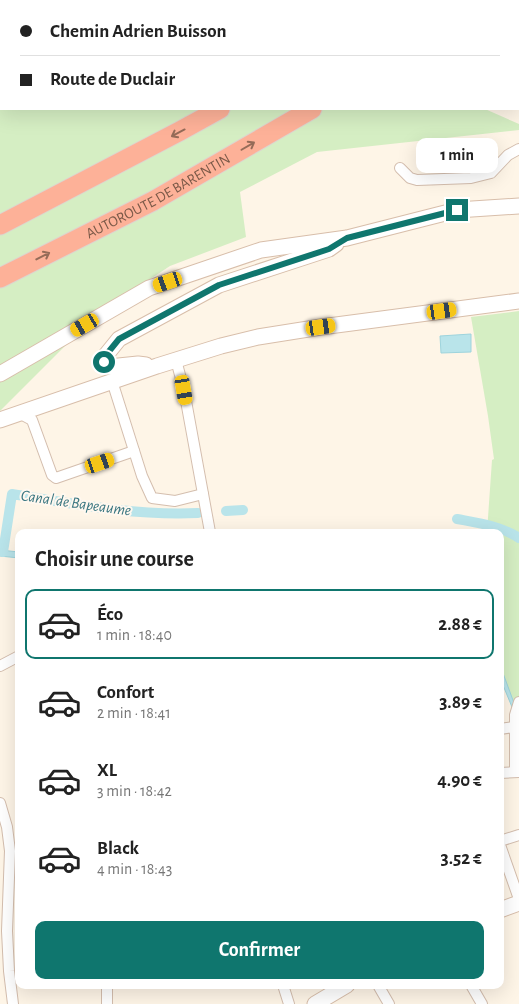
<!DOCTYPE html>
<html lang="fr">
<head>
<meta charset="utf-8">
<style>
  body { margin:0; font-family:"Alegreya Sans",sans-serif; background:#f2f2f2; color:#222; height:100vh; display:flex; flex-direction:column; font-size:19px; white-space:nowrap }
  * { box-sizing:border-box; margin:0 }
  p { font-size:16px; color:#767676 }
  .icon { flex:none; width:28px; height:28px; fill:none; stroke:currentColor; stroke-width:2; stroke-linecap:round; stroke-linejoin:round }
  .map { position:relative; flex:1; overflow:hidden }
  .panel { position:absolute; left:15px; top:529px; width:489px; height:460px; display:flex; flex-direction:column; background:#fff; border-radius:10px; box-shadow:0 5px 20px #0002 }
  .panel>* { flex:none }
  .top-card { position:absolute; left:0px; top:0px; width:520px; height:110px; box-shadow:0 5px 20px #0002; display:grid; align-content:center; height:110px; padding:0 20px; background:#fff }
  .end { position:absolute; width:22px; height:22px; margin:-11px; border:6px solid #0f766e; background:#fff; box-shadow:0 0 0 2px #fff }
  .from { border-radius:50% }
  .bubble { position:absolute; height:35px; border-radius:10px; background:#fff; box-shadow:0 5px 20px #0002; font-size:16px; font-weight:700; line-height:35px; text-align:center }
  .car { position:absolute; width:15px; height:30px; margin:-15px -8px; border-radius:6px; box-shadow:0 0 4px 1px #0007; background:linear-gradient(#f5c518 24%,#345 0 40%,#f5c518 0 76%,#345 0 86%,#f5c518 0) }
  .top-card b { display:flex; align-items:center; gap:18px; height:48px; font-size:19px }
  .top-card b+b { border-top:1px solid #e0e0e0 }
  .top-card i { width:12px; height:12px; background:#222 }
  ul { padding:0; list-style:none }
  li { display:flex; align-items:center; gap:15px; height:70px; margin:0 10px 8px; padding:0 10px; border:2px solid transparent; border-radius:10px }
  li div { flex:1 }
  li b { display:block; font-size:19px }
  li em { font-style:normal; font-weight:700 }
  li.on { border-color:#0f766e }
  li>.icon { width:45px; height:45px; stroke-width:1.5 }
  h2 { padding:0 20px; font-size:22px; line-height:60px }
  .cta { display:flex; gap:10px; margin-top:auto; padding:10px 20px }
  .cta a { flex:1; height:58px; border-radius:10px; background:#0f766e; color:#fff; font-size:20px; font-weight:700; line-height:58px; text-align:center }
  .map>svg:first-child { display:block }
  .green { fill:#d5eec3 }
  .water { fill:#b9e4ea; stroke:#9ed4dd }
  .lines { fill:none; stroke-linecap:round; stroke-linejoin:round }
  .canal { stroke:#b9e4ea; stroke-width:10 }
  .street-casing { stroke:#d4beae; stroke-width:12 }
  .secondary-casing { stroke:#d8beaa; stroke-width:17 }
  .highway-casing { stroke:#ddd4cf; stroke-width:21 }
  .street { stroke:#fff; stroke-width:10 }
  .secondary { stroke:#fff; stroke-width:15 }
  .highway { stroke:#fdb198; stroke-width:19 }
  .oneway { stroke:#956b58 }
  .route { stroke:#0f766e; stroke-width:6 }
  .labels { text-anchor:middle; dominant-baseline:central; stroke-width:4; stroke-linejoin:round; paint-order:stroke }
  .street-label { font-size:15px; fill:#7b5948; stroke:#fff8ef }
  .water-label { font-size:16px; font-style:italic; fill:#3a7681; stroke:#fff8ef }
</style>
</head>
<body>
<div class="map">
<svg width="519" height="1004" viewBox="0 0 519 1004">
  <rect width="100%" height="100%" fill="#fef5e7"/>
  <!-- green -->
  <g class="green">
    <polygon points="0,0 519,0 519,18 519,1 1,1 1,109 485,109 519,124 519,130 317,152 240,192 246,237 170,266 97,314 0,411"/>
    <polygon points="519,311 519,702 513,704 500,669 500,532 487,532 492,460 494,459 488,416 471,317"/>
  </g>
  <!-- water -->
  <g class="water">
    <polygon points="471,334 471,352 441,353 440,336"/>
    <polygon points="0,550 19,552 19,558 0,556"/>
    <polygon points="500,665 514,703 512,707 500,678"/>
  </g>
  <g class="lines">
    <!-- canal -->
    <g class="canal">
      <polyline points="226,511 243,510"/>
      <path d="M457,519C478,523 501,526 519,538"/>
      <path d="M3,552L12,494C74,504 135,516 198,513"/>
    </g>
    <defs>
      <g id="street">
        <polyline points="400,168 410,178 417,180 471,178 491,173 508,155 519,149"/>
        <polyline points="176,360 184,390 210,532"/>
        <polyline points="112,381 142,476 152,498 175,501 203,494"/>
        <polyline points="19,413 32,420 52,475 56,478 134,451"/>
        <polyline points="0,666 19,656"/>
        <polyline points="500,729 514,727"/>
        <polyline points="515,771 515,715 519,702"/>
        <polyline points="500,773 519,772"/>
        <polyline points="0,803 7,827 10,851 7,931 9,971 13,1004"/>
        <polyline points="500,841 519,835"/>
        <polyline points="500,845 519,899"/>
        <polyline points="107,985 107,1004"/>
        <polyline points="283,985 289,1004"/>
        <polyline points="378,985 389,1004"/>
        <polyline points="471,985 482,1004"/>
      </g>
      <g id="secondary">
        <polyline points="146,365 138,364 109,367 104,362 106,355 119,339 219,285 329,249 336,244"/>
        <polyline points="0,374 149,288 261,250 347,238 457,210 519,206"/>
        <polyline points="0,420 157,366 221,346 258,337 321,327 519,301"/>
        <polyline points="500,910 519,903"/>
        <polyline points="315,1004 347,985"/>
      </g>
      <g id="highway">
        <polyline points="386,1 388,0"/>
        <polyline points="455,1 457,0"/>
        <polyline points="0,225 180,131 220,109"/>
        <path id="s1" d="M0,278L153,201L312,109"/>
      </g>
    </defs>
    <!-- street casing -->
    <use href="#street" class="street-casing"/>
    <!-- secondary casing -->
    <use href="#secondary" class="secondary-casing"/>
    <!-- highway casing -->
    <use href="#highway" class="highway-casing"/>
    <!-- street -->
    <use href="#street" class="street"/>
    <!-- secondary -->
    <use href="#secondary" class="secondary"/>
    <!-- highway -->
    <use href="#highway" class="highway"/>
  </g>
  <!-- one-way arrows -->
  <defs><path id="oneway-shaft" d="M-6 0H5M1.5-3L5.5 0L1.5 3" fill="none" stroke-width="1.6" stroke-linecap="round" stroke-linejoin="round" transform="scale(1.25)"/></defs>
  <g class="oneway">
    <use href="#oneway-shaft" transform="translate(178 133) rotate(152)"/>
    <use href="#oneway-shaft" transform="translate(248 146) rotate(-30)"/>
    <use href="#oneway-shaft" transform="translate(43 256) rotate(-27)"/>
  </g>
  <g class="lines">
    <!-- route -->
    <polyline class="route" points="104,362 106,355 119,339 219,285 329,249 347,238 457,210"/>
  </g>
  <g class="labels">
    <!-- street labels -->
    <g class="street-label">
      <text stroke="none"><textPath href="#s1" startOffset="178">AUTOROUTE DE BARENTIN</textPath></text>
    </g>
    <!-- water labels -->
    <g class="water-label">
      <text transform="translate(76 503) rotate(8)">Canal de Bapeaume</text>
    </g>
  </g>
</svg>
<i class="end from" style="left:104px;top:362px"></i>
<i class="end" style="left:457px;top:210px"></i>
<div class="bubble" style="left:416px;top:138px;width:82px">1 min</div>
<i class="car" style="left:168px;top:282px;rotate:251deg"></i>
<i class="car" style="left:442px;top:311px;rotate:82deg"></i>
<i class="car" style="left:85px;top:325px;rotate:240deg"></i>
<i class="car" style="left:321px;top:327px;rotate:82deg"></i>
<i class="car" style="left:184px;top:390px;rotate:170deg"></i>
<i class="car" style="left:100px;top:463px;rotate:71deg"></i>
<div class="top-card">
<b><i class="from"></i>Chemin Adrien Buisson</b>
<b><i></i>Route de Duclair</b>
</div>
<section class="panel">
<h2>Choisir une course</h2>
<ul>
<li class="on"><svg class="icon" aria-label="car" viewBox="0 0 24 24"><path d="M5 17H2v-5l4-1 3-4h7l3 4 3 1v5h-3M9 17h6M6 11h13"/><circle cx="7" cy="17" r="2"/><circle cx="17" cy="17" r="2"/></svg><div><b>Éco</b><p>1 min · 18:40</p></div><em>2.88 €</em></li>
<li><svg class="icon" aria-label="car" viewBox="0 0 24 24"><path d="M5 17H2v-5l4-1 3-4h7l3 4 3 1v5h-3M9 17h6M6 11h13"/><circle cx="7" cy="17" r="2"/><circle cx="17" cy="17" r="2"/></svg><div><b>Confort</b><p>2 min · 18:41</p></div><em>3.89 €</em></li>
<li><svg class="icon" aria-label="car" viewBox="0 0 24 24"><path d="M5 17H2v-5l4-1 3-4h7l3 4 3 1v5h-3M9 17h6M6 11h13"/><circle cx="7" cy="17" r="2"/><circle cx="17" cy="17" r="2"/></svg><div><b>XL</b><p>3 min · 18:42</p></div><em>4.90 €</em></li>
<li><svg class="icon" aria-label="car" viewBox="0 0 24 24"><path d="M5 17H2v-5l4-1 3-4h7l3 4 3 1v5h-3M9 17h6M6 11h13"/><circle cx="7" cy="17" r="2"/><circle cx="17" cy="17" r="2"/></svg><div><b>Black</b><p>4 min · 18:43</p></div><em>3.52 €</em></li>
</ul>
<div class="cta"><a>Confirmer</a></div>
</section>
</div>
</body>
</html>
